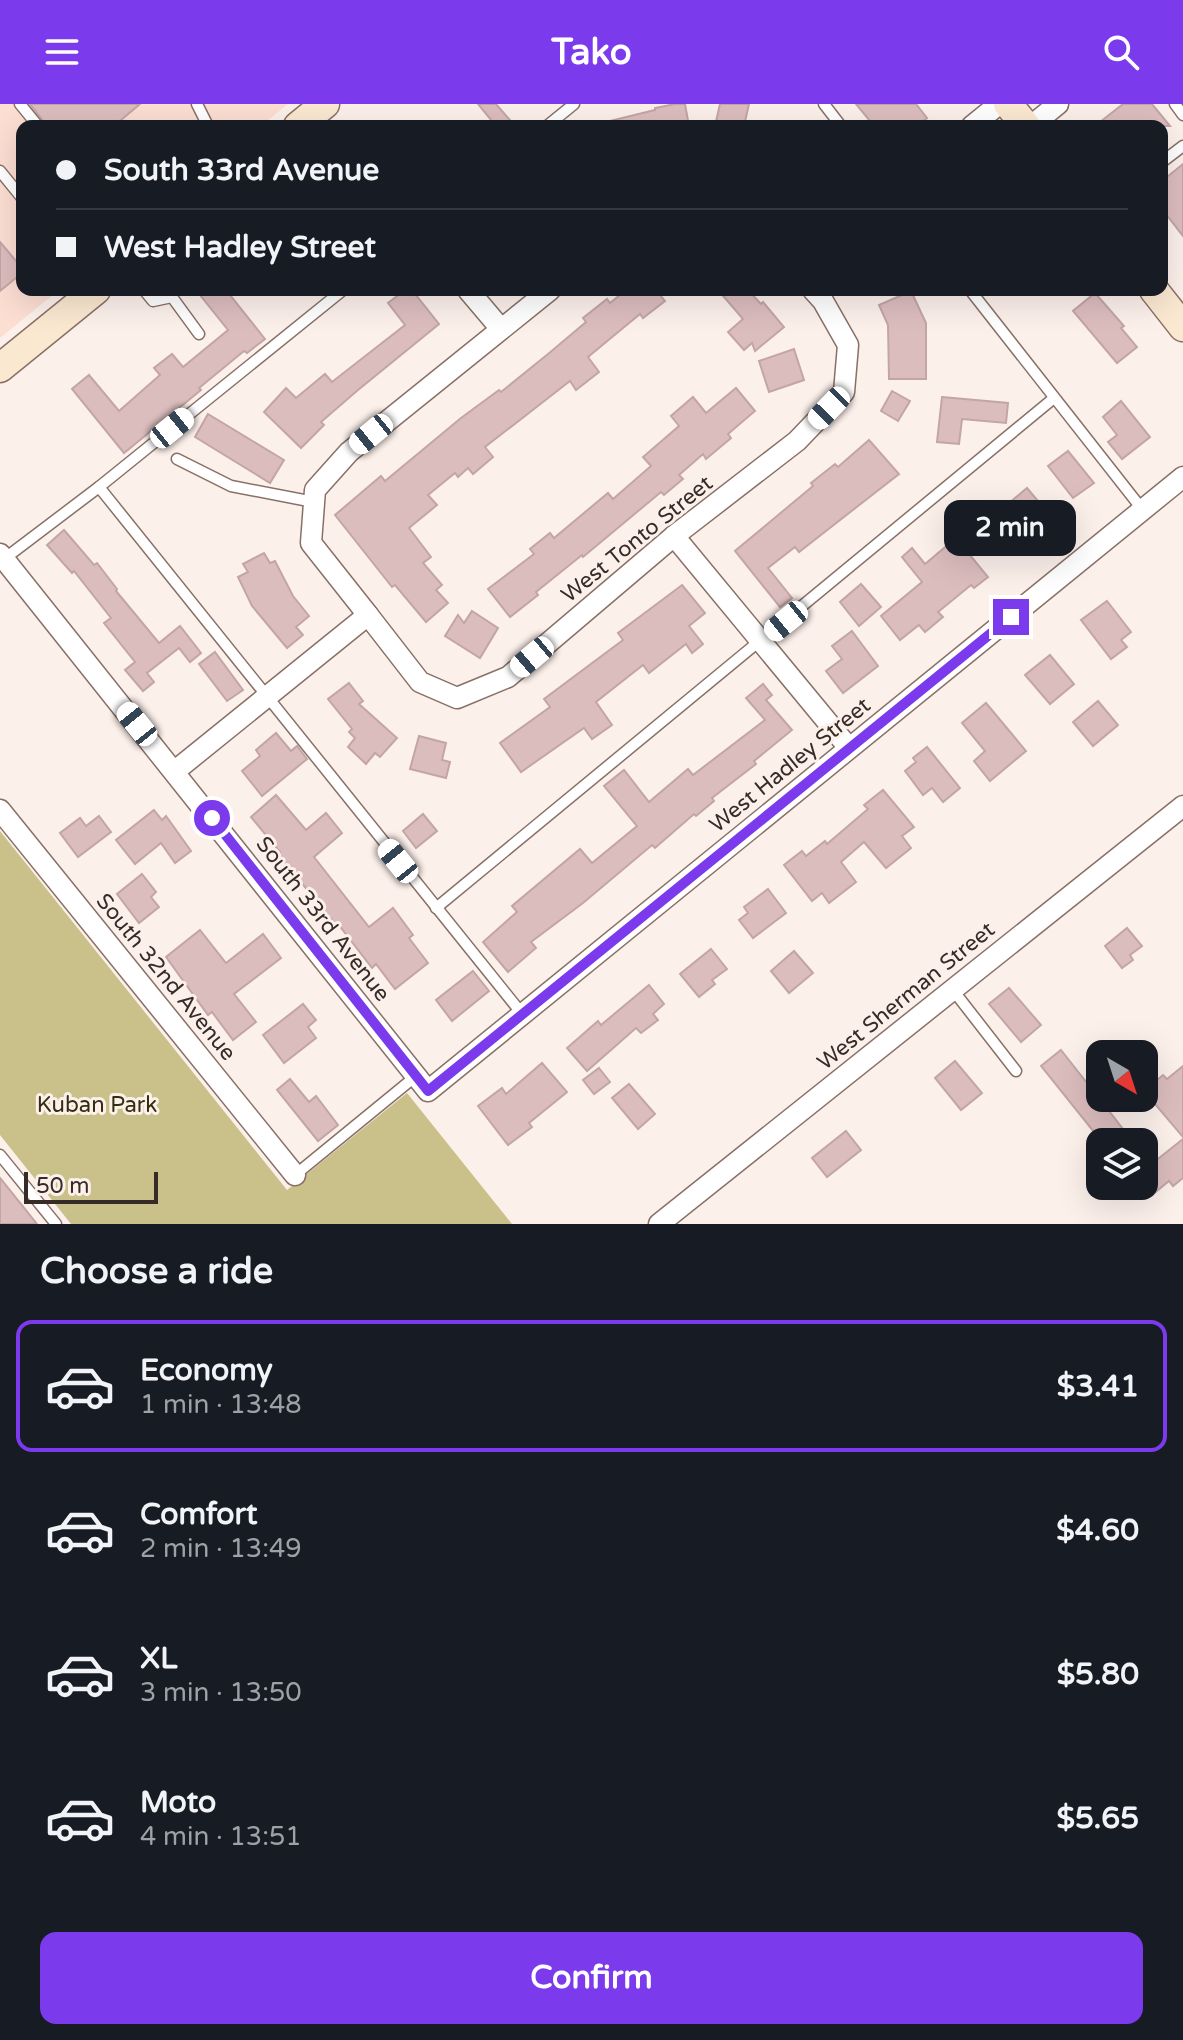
<!DOCTYPE html>
<html lang="en">
<head>
<meta charset="utf-8">
<style>
  body { margin:0; font-family:"Varela Round",sans-serif; background:#20242c; color:#f1f3f6; height:100vh; display:flex; flex-direction:column; font-size:30px; white-space:nowrap }
  * { box-sizing:border-box; margin:0 }
  p { font-size:26px; color:#9ea1a6 }
  .icon { flex:none; width:44px; height:44px; fill:none; stroke:currentColor; stroke-width:2; stroke-linecap:round; stroke-linejoin:round }
  .map { position:relative; height:1120px; overflow:hidden }
  .sheet { display:flex; flex-direction:column; background:#171b24; flex:1 }
  .sheet>* { flex:none }
  .banner { position:absolute; left:16px; top:16px; width:1152px; height:176px; border-radius:16px; box-shadow:0 8px 32px #0002; display:grid; align-content:center; height:176px; padding:0 40px; background:#171b24 }
  .needle { width:52px; rotate:141deg }
  .buttons { position:absolute; left:1086px; top:936px; display:grid; gap:16px }
  .buttons a { display:grid; place-items:center; width:72px; height:72px; border-radius:16px; background:#171b24; box-shadow:0 8px 32px #0002; font-size:40px }
  .scale { position:absolute; left:24px; bottom:20px; width:134px; box-sizing:border-box; padding-left:8px; border:4px solid #362b27; border-top:0; font-size:22px; line-height:28px; white-space:nowrap; color:#362b27; -webkit-text-stroke:6px #fcf0eb; paint-order:stroke }
  .end { position:absolute; width:36px; height:36px; margin:-18px; border:10px solid #7c3aed; background:#fff; box-shadow:0 0 0 4px #fff }
  .from { border-radius:50% }
  .bubble { position:absolute; height:56px; border-radius:16px; background:#171b24; box-shadow:0 8px 32px #0002; font-size:26px; font-weight:700; line-height:56px; text-align:center }
  .car { position:absolute; width:24px; height:48px; margin:-24px -12px; border-radius:10px; box-shadow:0 0 6px 2px #0007; background:linear-gradient(#fff 24%,#345 0 40%,#fff 0 76%,#345 0 86%,#fff 0) }
  .banner b { display:flex; align-items:center; gap:28px; height:76px; font-size:30px }
  .banner b+b { border-top:2px solid #363941 }
  .banner i { width:20px; height:20px; background:#f1f3f6 }
  ul { padding:0; list-style:none }
  li { display:flex; align-items:center; gap:24px; height:132px; margin:0 16px 12px; padding:0 24px; border:4px solid transparent; border-radius:16px }
  li div { flex:1 }
  li b { display:block; font-size:30px }
  li em { font-style:normal; font-weight:700 }
  li.current { border-color:#7c3aed }
  li>.icon { width:72px; height:72px; stroke-width:1.5 }
  h2 { padding:0 40px; font-size:36px; line-height:96px }
  .button { display:flex; gap:16px; margin-top:auto; padding:16px 40px }
  .button a { flex:1; height:92px; border-radius:16px; background:#7c3aed; color:#fff; font-size:32px; font-weight:700; line-height:92px; text-align:center }
  header { display:flex; justify-content:space-between; align-items:center; height:104px; padding:0 40px; background:#7c3aed; color:#fff; font-size:36px; font-weight:700 }
  .map>svg:first-child { display:block }
  .built { fill:#fcded2 }
  .green { fill:#cac089 }
  .building { fill:#dcbdbe; stroke:#c3a5a6; stroke-width:2 }
  .lines { fill:none; stroke-linecap:round; stroke-linejoin:round }
  .lane-casing { stroke:#897066; stroke-width:13 }
  .street-casing { stroke:#897066; stroke-width:23 }
  .secondary-casing { stroke:#897066; stroke-width:31 }
  .lane { stroke:#fff; stroke-width:10 }
  .street { stroke:#fff; stroke-width:20 }
  .secondary { stroke:#fbe8d1; stroke-width:28 }
  .route { stroke:#7c3aed; stroke-width:10 }
  .labels { text-anchor:middle; dominant-baseline:central; stroke-width:6; stroke-linejoin:round; paint-order:stroke }
  .street-label { font-size:22px; fill:#362b27; stroke:#fcf0eb }
  .park-label { font-size:22px; fill:#332e0e; stroke:#fcf0eb }
</style>
</head>
<body>
<header><svg class="icon" aria-label="menu" viewBox="0 0 24 24"><path d="M4 6h16M4 12h16M4 18h16"/></svg>Tako<svg class="icon" aria-label="search" viewBox="0 0 24 24"><circle cx="10" cy="10" r="6"/><path d="M15 15l6 6"/></svg></header>
<div class="map">
<svg width="1183" height="1120" viewBox="0 0 1183 1120">
  <rect width="100%" height="100%" fill="#fcf0eb"/>
  <!-- built -->
  <polygon class="built" points="0,0 288,0 261,22 22,22 22,186 59,186 0,234"/>
  <!-- green -->
  <polygon class="green" points="0,727 287,1086 407,989 512,1120 71,1120 0,1031"/>
  <!-- building -->
  <g class="building">
    <polygon points="30,0 140,0 114,22 47,22"/>
    <polygon points="478,0 496,0 515,22 496,22"/>
    <polygon points="675,0 685,0 689,22 611,22 610,17 655,6 655,4"/>
    <polygon points="720,0 749,0 744,22 715,22"/>
    <polygon points="856,0 916,0 927,14 917,22 874,22"/>
    <polygon points="1123,0 1152,0 1170,22 1095,22"/>
    <polygon points="1183,60 1183,132 1162,105 1162,77"/>
    <polygon points="0,138 22,164 22,169 0,187"/>
    <polygon points="196,186 226,186 265,235 247,249 244,247 199,284 201,286 124,349 72,285 89,271 119,307 160,271 154,264 172,250 183,263 228,226"/>
    <polygon points="405,186 412,186 439,220 358,286 321,318 324,321 301,344 264,308 286,284 296,294 325,270 332,278 405,221 388,199"/>
    <polygon points="626,186 656,186 665,197 643,214 640,210 588,253 599,268 576,286 570,277 485,343 493,353 473,370 468,364 458,373 455,369 428,391 437,401 409,424 431,453 423,459 442,481 436,486 448,499 426,518 395,481 392,483 335,411 381,372 385,377 461,314 499,286 501,288 548,250 586,218 583,214 607,195 610,199"/>
    <polygon points="718,186 748,186 761,200 763,198 784,223 755,247 752,239 744,246 728,228 743,215"/>
    <polygon points="911,187 926,219 926,275 889,275 888,221 879,201"/>
    <polygon points="1095,189 1124,222 1121,224 1137,243 1117,259 1073,207"/>
    <polygon points="794,245 804,276 769,288 759,257"/>
    <polygon points="736,284 755,307 728,330 731,334 706,355 703,350 679,371 683,375 664,391 661,388 583,453 582,451 536,488 538,491 510,513 488,485 534,450 530,445 550,429 554,434 608,389 613,395 651,362 643,353 679,322 671,312 693,293 706,309"/>
    <polygon points="892,287 910,297 898,317 881,307"/>
    <polygon points="942,293 1008,299 1006,319 962,315 959,340 937,338"/>
    <polygon points="1121,297 1150,333 1122,355 1108,338 1117,331 1103,313"/>
    <polygon points="208,310 284,356 270,379 195,333"/>
    <polygon points="869,336 899,370 799,448 795,443 768,464 792,494 780,503 735,447 813,382 811,379 835,360 838,363"/>
    <polygon points="1068,347 1094,379 1073,394 1048,362"/>
    <polygon points="1027,384 1053,415 1033,431 1028,425 1004,445 984,420"/>
    <polygon points="64,426 94,461 97,459 117,485 116,487 159,539 180,522 201,549 190,558 179,544 147,569 154,578 143,587 125,566 135,558 104,519 111,514 74,467 72,469 47,441"/>
    <polygon points="956,434 988,473 974,484 971,481 938,508 943,513 925,528 919,521 900,536 881,512 922,478 902,453 912,444 925,460"/>
    <polygon points="264,449 270,459 275,457 293,492 309,512 296,523 303,531 287,544 252,502 238,473 248,468 243,460"/>
    <polygon points="861,480 881,503 859,522 840,498"/>
    <polygon points="682,481 705,509 689,522 703,540 692,549 686,540 649,569 643,561 596,598 612,621 592,635 584,624 521,668 500,639 550,603 544,595 623,536 618,529"/>
    <polygon points="1107,497 1131,528 1121,536 1127,543 1111,555 1081,516"/>
    <polygon points="472,507 498,524 480,554 445,532 458,511 464,519"/>
    <polygon points="852,527 878,562 843,589 826,567 842,555 832,542"/>
    <polygon points="215,548 243,586 227,597 199,560"/>
    <polygon points="1050,551 1074,580 1050,600 1025,571"/>
    <polygon points="349,579 363,597 359,600 397,634 380,653 375,649 366,660 348,643 355,634 349,628 352,625 328,595"/>
    <polygon points="763,580 772,591 766,596 792,626 754,657 756,660 712,694 714,697 696,712 694,710 655,744 652,741 583,799 531,838 536,844 508,868 483,838 517,808 512,802 580,745 592,759 637,722 604,682 624,666 649,698 688,665 693,671 765,616 746,594"/>
    <polygon points="1098,597 1118,621 1093,642 1073,618"/>
    <polygon points="986,599 1026,647 990,677 974,657 985,647 962,619"/>
    <polygon points="276,629 291,647 297,642 307,655 262,692 242,667 260,652 256,646"/>
    <polygon points="419,632 446,639 442,656 450,658 446,674 410,665"/>
    <polygon points="927,643 960,684 943,698 932,684 923,691 905,667 916,658 913,654"/>
    <polygon points="883,686 914,723 902,732 911,744 886,764 864,738 841,758 856,778 829,799 822,789 812,797 784,761 802,747 806,752 825,737 827,740 868,705 864,701"/>
    <polygon points="276,691 306,726 326,709 342,729 314,753 369,823 393,804 413,831 409,834 428,859 395,885 376,860 372,864 338,820 336,821 278,750 280,748 251,713"/>
    <polygon points="154,706 162,716 166,712 191,747 175,759 161,739 135,760 116,736"/>
    <polygon points="423,710 437,727 416,744 403,727"/>
    <polygon points="99,712 111,728 78,753 60,729 80,714 86,722"/>
    <polygon points="142,770 156,788 151,793 159,803 139,819 117,790"/>
    <polygon points="768,785 786,809 753,834 739,816 748,809 744,803"/>
    <polygon points="1127,824 1142,842 1130,851 1133,856 1122,864 1105,842"/>
    <polygon points="200,826 226,859 263,830 281,854 234,890 256,918 233,936 212,908 208,911 166,853"/>
    <polygon points="711,845 727,865 712,876 715,880 699,893 680,870"/>
    <polygon points="794,847 813,869 789,889 771,867"/>
    <polygon points="473,867 489,887 452,917 436,896"/>
    <polygon points="649,881 664,900 653,910 658,916 641,929 636,924 587,967 567,944 598,917 601,921"/>
    <polygon points="1009,884 1041,921 1021,938 989,900"/>
    <polygon points="303,900 316,916 308,923 316,934 284,959 263,931"/>
    <polygon points="1061,946 1113,1012 1133,1038 1102,1038 1041,962"/>
    <polygon points="955,957 982,989 961,1006 935,974"/>
    <polygon points="542,959 567,988 529,1019 532,1023 508,1041 478,1002 502,984 506,990"/>
    <polygon points="1183,962 1183,1033 1144,987 1163,971 1167,975"/>
    <polygon points="599,964 610,978 594,990 583,976"/>
    <polygon points="290,975 309,998 316,992 338,1021 318,1037 277,986"/>
    <polygon points="629,980 655,1010 638,1025 612,994"/>
    <polygon points="846,1027 861,1046 827,1073 812,1054"/>
    <polygon points="1183,1035 1183,1074 1173,1082 1169,1077 1152,1091 1144,1081 1144,1066"/>
    <polygon points="0,1074 37,1120 0,1120"/>
  </g>
  <g class="lines">
    <defs>
      <g id="lane">
        <polyline points="20,0 38,22"/>
        <polyline points="197,0 208,22"/>
        <polyline points="824,0 841,22"/>
        <polyline points="1175,0 1183,11"/>
        <polyline points="547,22 574,0"/>
        <polyline points="1162,58 1183,42"/>
        <polyline points="0,67 22,94"/>
        <polyline points="144,186 153,197 172,193 173,186"/>
        <polyline points="970,186 1142,405"/>
        <polyline points="172,193 199,230"/>
        <polyline points="177,355 231,382 314,398"/>
        <polyline points="99,383 523,911"/>
        <polyline points="4,455 99,383 343,186"/>
        <polyline points="436,804 1054,294"/>
        <polyline points="953,886 1016,967"/>
        <polyline points="0,1051 56,1120"/>
        <polyline points="295,1071 416,972"/>
      </g>
      <g id="street">
        <polyline points="972,22 999,0"/>
        <polyline points="1031,22 1058,0"/>
        <polyline points="468,186 501,225"/>
        <polyline points="674,432 849,644"/>
        <polyline points="0,450 428,987 1183,373"/>
        <polyline points="368,511 420,578 457,594 508,573 674,432 797,337 844,288 848,241 823,197 813,186"/>
        <polyline points="175,667 368,511 311,439 315,386 349,348 550,186"/>
        <polyline points="0,706 295,1071"/>
        <polyline points="659,1120 1183,702"/>
      </g>
      <g id="secondary">
        <polyline points="1008,0 1026,22"/>
        <polyline points="298,22 325,0"/>
        <polyline points="1154,186 1183,223"/>
        <polyline points="0,264 96,186"/>
      </g>
    </defs>
    <!-- lane casing -->
    <use href="#lane" class="lane-casing"/>
    <!-- street casing -->
    <use href="#street" class="street-casing"/>
    <!-- secondary casing -->
    <use href="#secondary" class="secondary-casing"/>
    <!-- lane -->
    <use href="#lane" class="lane"/>
    <!-- street -->
    <use href="#street" class="street"/>
    <!-- secondary -->
    <use href="#secondary" class="secondary"/>
  </g>
  <g class="lines">
    <!-- route -->
    <polyline class="route" points="212,714 428,987 1011,513"/>
  </g>
  <g class="labels">
    <!-- street labels -->
    <g class="street-label">
      <text transform="translate(637 435) rotate(-39)">West Tonto Street</text>
      <text transform="translate(790 661) rotate(-39)">West Hadley Street</text>
      <text transform="translate(323 815) rotate(52)">South 33rd Avenue</text>
      <text transform="translate(166 873) rotate(51)">South 32nd Avenue</text>
      <text transform="translate(906 892) rotate(-39)">West Sherman Street</text>
    </g>
    <!-- park labels -->
    <g class="park-label">
      <text x="97" y="1001">Kuban Park</text>
    </g>
  </g>
</svg>
<div class="buttons">
<a><svg class="needle" viewBox="-14 -14 28 28"><path d="M0-13l5 13h-10z" fill="#e53935"/><path d="M0 13l5-13h-10z" fill="#9ea1a6"/></svg></a>
<a><svg class="icon" aria-label="layers" viewBox="0 0 24 24"><path d="M12 4l9 5-9 5-9-5zM3 14l9 5 9-5"/></svg></a>
</div>
<div class="scale">50 m</div>
<i class="end from" style="left:212px;top:714px"></i>
<i class="end" style="left:1011px;top:513px"></i>
<div class="bubble" style="left:944px;top:396px;width:132px">2 min</div>
<i class="car" style="left:829px;top:304px;rotate:224deg"></i>
<i class="car" style="left:172px;top:324px;rotate:51deg"></i>
<i class="car" style="left:371px;top:330px;rotate:231deg"></i>
<i class="car" style="left:786px;top:517px;rotate:231deg"></i>
<i class="car" style="left:532px;top:553px;rotate:230deg"></i>
<i class="car" style="left:137px;top:620px;rotate:321deg"></i>
<i class="car" style="left:398px;top:757px;rotate:321deg"></i>
<div class="banner">
<b><i class="from"></i>South 33rd Avenue</b>
<b><i></i>West Hadley Street</b>
</div>
</div>
<section class="sheet">
<h2>Choose a ride</h2>
<ul>
<li class="current"><svg class="icon" aria-label="car" viewBox="0 0 24 24"><path d="M5 17H2v-5l4-1 3-4h7l3 4 3 1v5h-3M9 17h6M6 11h13"/><circle cx="7" cy="17" r="2"/><circle cx="17" cy="17" r="2"/></svg><div><b>Economy</b><p>1 min · 13:48</p></div><em>$3.41</em></li>
<li><svg class="icon" aria-label="car" viewBox="0 0 24 24"><path d="M5 17H2v-5l4-1 3-4h7l3 4 3 1v5h-3M9 17h6M6 11h13"/><circle cx="7" cy="17" r="2"/><circle cx="17" cy="17" r="2"/></svg><div><b>Comfort</b><p>2 min · 13:49</p></div><em>$4.60</em></li>
<li><svg class="icon" aria-label="car" viewBox="0 0 24 24"><path d="M5 17H2v-5l4-1 3-4h7l3 4 3 1v5h-3M9 17h6M6 11h13"/><circle cx="7" cy="17" r="2"/><circle cx="17" cy="17" r="2"/></svg><div><b>XL</b><p>3 min · 13:50</p></div><em>$5.80</em></li>
<li><svg class="icon" aria-label="car" viewBox="0 0 24 24"><path d="M5 17H2v-5l4-1 3-4h7l3 4 3 1v5h-3M9 17h6M6 11h13"/><circle cx="7" cy="17" r="2"/><circle cx="17" cy="17" r="2"/></svg><div><b>Moto</b><p>4 min · 13:51</p></div><em>$5.65</em></li>
</ul>
<div class="button"><a>Confirm</a></div>
</section>
</body>
</html>
